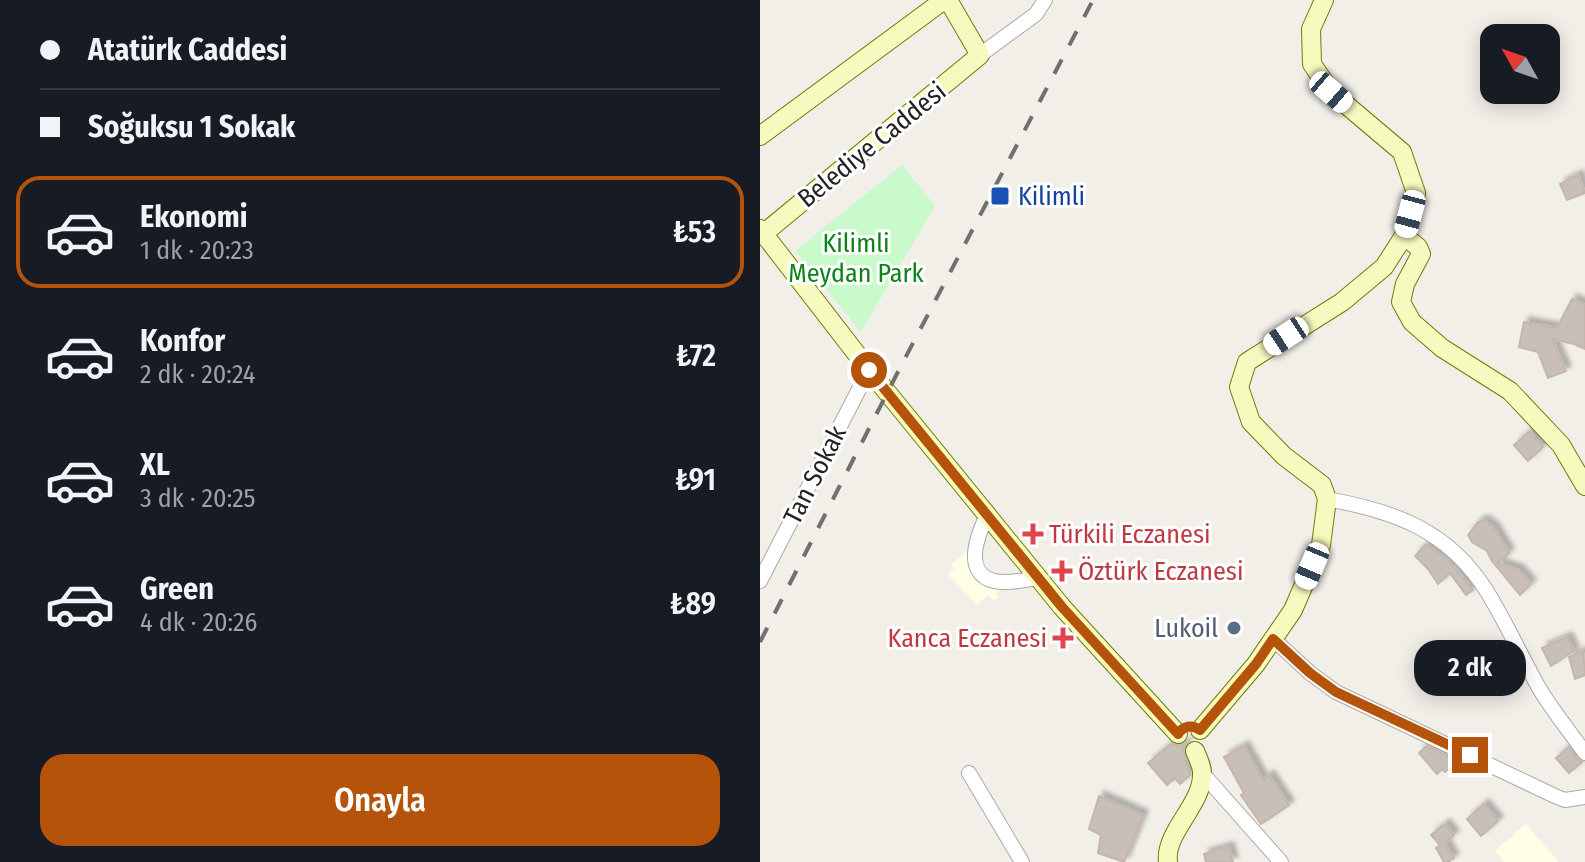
<!DOCTYPE html>
<html lang="tr">
<head>
<meta charset="utf-8">
<style>
  body { margin:0; font-family:"Fira Sans Condensed",sans-serif; background:#242831; color:#f1f3f6; height:100vh; display:flex; flex-direction:column; font-size:30px; white-space:nowrap }
  * { box-sizing:border-box; margin:0 }
  p { font-size:26px; color:#9ea1a6 }
  .icon { flex:none; width:44px; height:44px; fill:none; stroke:currentColor; stroke-width:2; stroke-linecap:round; stroke-linejoin:round }
  .map { position:relative; flex:1; overflow:hidden }
  .side { display:flex; flex-direction:column; background:#171b24; width:760px }
  .side>* { flex:none }
  .banner { display:grid; align-content:center; height:176px; padding:0 40px; background:#171b24 }
  .needle { width:52px; rotate:310deg }
  .buttons { position:absolute; left:720px; top:24px; display:grid; gap:16px }
  .buttons a { display:grid; place-items:center; width:80px; height:80px; border-radius:16px; background:#171b24; box-shadow:0 4px 20px #0003; font-size:40px }
  .end { position:absolute; width:36px; height:36px; margin:-18px; border:10px solid #b45309; background:#fff; box-shadow:0 0 0 4px #fff }
  .from { border-radius:50% }
  .bubble { position:absolute; height:56px; border-radius:24px; background:#171b24; box-shadow:0 4px 20px #0003; font-size:26px; font-weight:600; line-height:56px; text-align:center }
  .car { position:absolute; width:24px; height:48px; margin:-24px -12px; border-radius:10px; box-shadow:0 0 6px 2px #0007; background:linear-gradient(#fff 24%,#345 0 40%,#fff 0 76%,#345 0 86%,#fff 0) }
  .banner b { display:flex; align-items:center; gap:28px; height:76px; font-size:30px }
  .banner b+b { border-top:2px solid #363941 }
  .banner i { width:20px; height:20px; background:#f1f3f6 }
  ul { padding:0; list-style:none }
  li { display:flex; align-items:center; gap:24px; height:112px; margin:0 16px 12px; padding:0 24px; border:4px solid transparent; border-radius:24px }
  li div { flex:1 }
  li b { display:block; font-size:30px }
  li em { font-style:normal; font-weight:600 }
  li.on { border-color:#b45309 }
  li>.icon { width:72px; height:72px; stroke-width:1.5 }
  .primary-button { display:flex; gap:16px; margin-top:auto; padding:16px 40px }
  .primary-button a { flex:1; height:92px; border-radius:24px; background:#b45309; color:#fff; font-size:32px; font-weight:600; line-height:92px; text-align:center }
  main { display:flex; flex:1; min-height:0 }
  .map>svg:first-child { display:block }
  .education { fill:#ffffe5 }
  .park { fill:#c8facc }
  .building { fill:#c7bfb8; stroke:#c4b6ab; stroke-width:2; filter:url(#shadow) }
  .lines { fill:none; stroke-linecap:round; stroke-linejoin:round }
  .street-casing { stroke:#a9a9a9; stroke-width:16 }
  .secondary-casing { stroke:#707d05; stroke-width:20 }
  .street { stroke:#fff; stroke-width:14 }
  .secondary { stroke:#f7fabf; stroke-width:18 }
  .rail { stroke:#707070; stroke-width:4; stroke-dasharray:16 16; stroke-linecap:butt }
  .route { stroke:#b45309; stroke-width:10 }
  .transit-dot { fill:#1a4fb4; stroke:#fff; stroke-width:3 }
  .health-dot { fill:#e0444e; stroke:#fff; stroke-width:3 }
  .service-dot { fill:#5c6f8a; stroke:#fff; stroke-width:3 }
  .labels { text-anchor:middle; dominant-baseline:central; stroke-width:6; stroke-linejoin:round; paint-order:stroke }
  .street-label { font-size:26px; fill:#222; stroke:#fff }
  .transit-label { font-size:26px; fill:#164399; stroke:#fff; text-anchor:start }
  .park-label { font-size:26px; fill:#0c8416; stroke:#fff }
  .health-label { font-size:26px; fill:#be3a42; stroke:#fff; text-anchor:start }
  .service-label { font-size:26px; fill:#4e5e75; stroke:#fff; text-anchor:end }
</style>
</head>
<body>
<main>
<section class="side">
<div class="banner">
<b><i class="from"></i>Atatürk Caddesi</b>
<b><i></i>Soğuksu 1 Sokak</b>
</div>
<ul>
<li class="on"><svg class="icon" aria-label="car" viewBox="0 0 24 24"><path d="M5 17H2v-5l4-1 3-4h7l3 4 3 1v5h-3M9 17h6M6 11h13"/><circle cx="7" cy="17" r="2"/><circle cx="17" cy="17" r="2"/></svg><div><b>Ekonomi</b><p>1 dk · 20:23</p></div><em>₺53</em></li>
<li><svg class="icon" aria-label="car" viewBox="0 0 24 24"><path d="M5 17H2v-5l4-1 3-4h7l3 4 3 1v5h-3M9 17h6M6 11h13"/><circle cx="7" cy="17" r="2"/><circle cx="17" cy="17" r="2"/></svg><div><b>Konfor</b><p>2 dk · 20:24</p></div><em>₺72</em></li>
<li><svg class="icon" aria-label="car" viewBox="0 0 24 24"><path d="M5 17H2v-5l4-1 3-4h7l3 4 3 1v5h-3M9 17h6M6 11h13"/><circle cx="7" cy="17" r="2"/><circle cx="17" cy="17" r="2"/></svg><div><b>XL</b><p>3 dk · 20:25</p></div><em>₺91</em></li>
<li><svg class="icon" aria-label="car" viewBox="0 0 24 24"><path d="M5 17H2v-5l4-1 3-4h7l3 4 3 1v5h-3M9 17h6M6 11h13"/><circle cx="7" cy="17" r="2"/><circle cx="17" cy="17" r="2"/></svg><div><b>Green</b><p>4 dk · 20:26</p></div><em>₺89</em></li>
</ul>
<div class="primary-button"><a>Onayla</a></div>
</section>
<div class="map">
<svg width="825" height="862" viewBox="0 0 825 862">
  <defs>
    <filter id="shadow"><feDropShadow dx="5" dy="-5" stdDeviation="2" flood-color="#0004"/></filter>
  </defs>
  <rect width="100%" height="100%" fill="#f2efe9"/>
  <!-- education -->
  <g class="education">
    <polygon points="205,552 242,587 236,593 239,597 234,601 228,595 217,605 188,575 194,569 191,565"/>
    <polygon points="766,824 799,862 744,862 735,851"/>
  </g>
  <!-- park -->
  <polygon class="park" points="142,165 175,206 101,332 35,251"/>
  <!-- building -->
  <g class="building">
    <polygon points="818,175 825,193 807,200 800,184"/>
    <polygon points="812,299 825,305 825,349 814,344 792,339 806,371 788,378 778,352 759,347 764,322 797,328"/>
    <polygon points="769,432 783,447 768,461 754,445"/>
    <polygon points="724,520 734,528 749,553 738,563 759,570 771,584 760,595 732,561 727,551 712,542 708,535 718,522"/>
    <polygon points="666,544 688,560 713,590 706,595 690,573 678,584 668,569 655,556"/>
    <polygon points="807,637 814,651 791,666 782,648"/>
    <polygon points="823,652 825,675 815,679 809,657"/>
    <polygon points="426,743 423,750 430,775 420,784 415,778 407,785 388,763 411,744 420,746"/>
    <polygon points="484,746 503,780 509,775 529,805 501,824 481,795 484,793 464,757"/>
    <polygon points="667,746 697,761 698,761 685,772 682,769 677,774 659,753"/>
    <polygon points="809,747 817,759 822,762 809,773 796,758"/>
    <polygon points="339,796 383,815 364,862 338,853 341,835 329,829"/>
    <polygon points="724,804 738,821 721,836 707,819"/>
    <polygon points="685,824 694,835 685,843 694,858 688,862 684,862 676,848 680,845 671,835"/>
    <polygon points="469,847 473,862 446,862 444,854"/>
  </g>
  <g class="lines">
    <defs>
      <g id="street">
        <polyline points="220,55 276,14 285,0"/>
        <path d="M567,499C634,511 688,530 726,590C746,622 761,656 779,688C792,710 810,732 825,753"/>
        <path d="M227,515C218,534 202,573 234,581C247,584 264,580 278,578"/>
        <polyline points="0,581 109,370"/>
        <polyline points="513,639 550,673 576,692 797,797 805,800 825,797"/>
        <polyline points="209,773 262,862"/>
        <polyline points="443,774 521,862"/>
      </g>
      <g id="secondary">
        <polyline points="0,136 184,0"/>
        <polyline points="0,229 109,370 302,607 418,734"/>
        <polyline points="3,234 220,55 188,0"/>
        <polyline points="644,236 658,247 661,254 645,284 641,302 652,322 682,348 750,391 801,445 825,486"/>
        <polyline points="440,730 496,664 533,610 561,545 567,499 562,485 524,456 491,422 479,387 487,362 582,302 624,267 644,236 656,193 642,152 571,92 552,64 551,29 564,0"/>
        <path d="M408,862C404,833 442,805 442,775C443,768 438,758 435,751"/>
      </g>
    </defs>
    <!-- street casing -->
    <use href="#street" class="street-casing"/>
    <!-- secondary casing -->
    <use href="#secondary" class="secondary-casing"/>
    <!-- street -->
    <use href="#street" class="street"/>
    <!-- secondary -->
    <use href="#secondary" class="secondary"/>
    <!-- rail -->
    <polyline class="rail" points="0,642 142,364 333,0"/>
  </g>
  <g class="lines">
    <!-- route -->
    <path class="route" d="M109,370L302,607L418,734C423,726 432,724 440,730L496,664L513,639L550,673L576,692L710,755"/>
  </g>
  <!-- markers -->
  <rect class="transit-dot" x="230" y="186" width="20" height="20" rx="4"/>
  <g class="health-dot">
    <path d="M269 522h8v8h8v8h-8v8h-8v-8h-8v-8h8z"/>
    <path d="M298 559h8v8h8v8h-8v8h-8v-8h-8v-8h8z"/>
    <path d="M299 626h8v8h8v8h-8v8h-8v-8h-8v-8h8z"/>
  </g>
  <circle class="service-dot" cx="474" cy="628" r="8"/>
  <g class="labels">
    <!-- street labels -->
    <g class="street-label">
      <text transform="translate(112 145) rotate(-39)">Belediye Caddesi</text>
      <text transform="translate(55 475) rotate(-63)">Tan Sokak</text>
    </g>
    <!-- transit labels -->
    <g class="transit-label">
      <text x="258" y="196">Kilimli</text>
    </g>
    <!-- park labels -->
    <g class="park-label">
      <text x="96" y="243">Kilimli<tspan x="96" dy="30">Meydan Park</tspan></text>
    </g>
    <!-- health labels -->
    <g class="health-label">
      <text x="289" y="534">Türkili Eczanesi</text>
      <text x="318" y="571">Öztürk Eczanesi</text>
      <text x="287" y="638" text-anchor="end">Kanca Eczanesi</text>
    </g>
    <!-- service labels -->
    <g class="service-label">
      <text x="458" y="628">Lukoil</text>
    </g>
  </g>
</svg>
<div class="buttons">
<a><svg class="needle" viewBox="-14 -14 28 28"><path d="M0-13l5 13h-10z" fill="#e53935"/><path d="M0 13l5-13h-10z" fill="#9ea1a6"/></svg></a>
</div>
<i class="end from" style="left:109px;top:370px"></i>
<i class="end" style="left:710px;top:755px"></i>
<div class="bubble" style="left:654px;top:640px;width:112px">2 dk</div>
<i class="car" style="left:571px;top:92px;rotate:131deg"></i>
<i class="car" style="left:650px;top:214px;rotate:195deg"></i>
<i class="car" style="left:526px;top:336px;rotate:237deg"></i>
<i class="car" style="left:552px;top:566px;rotate:203deg"></i>
</div>
</main>
</body>
</html>
